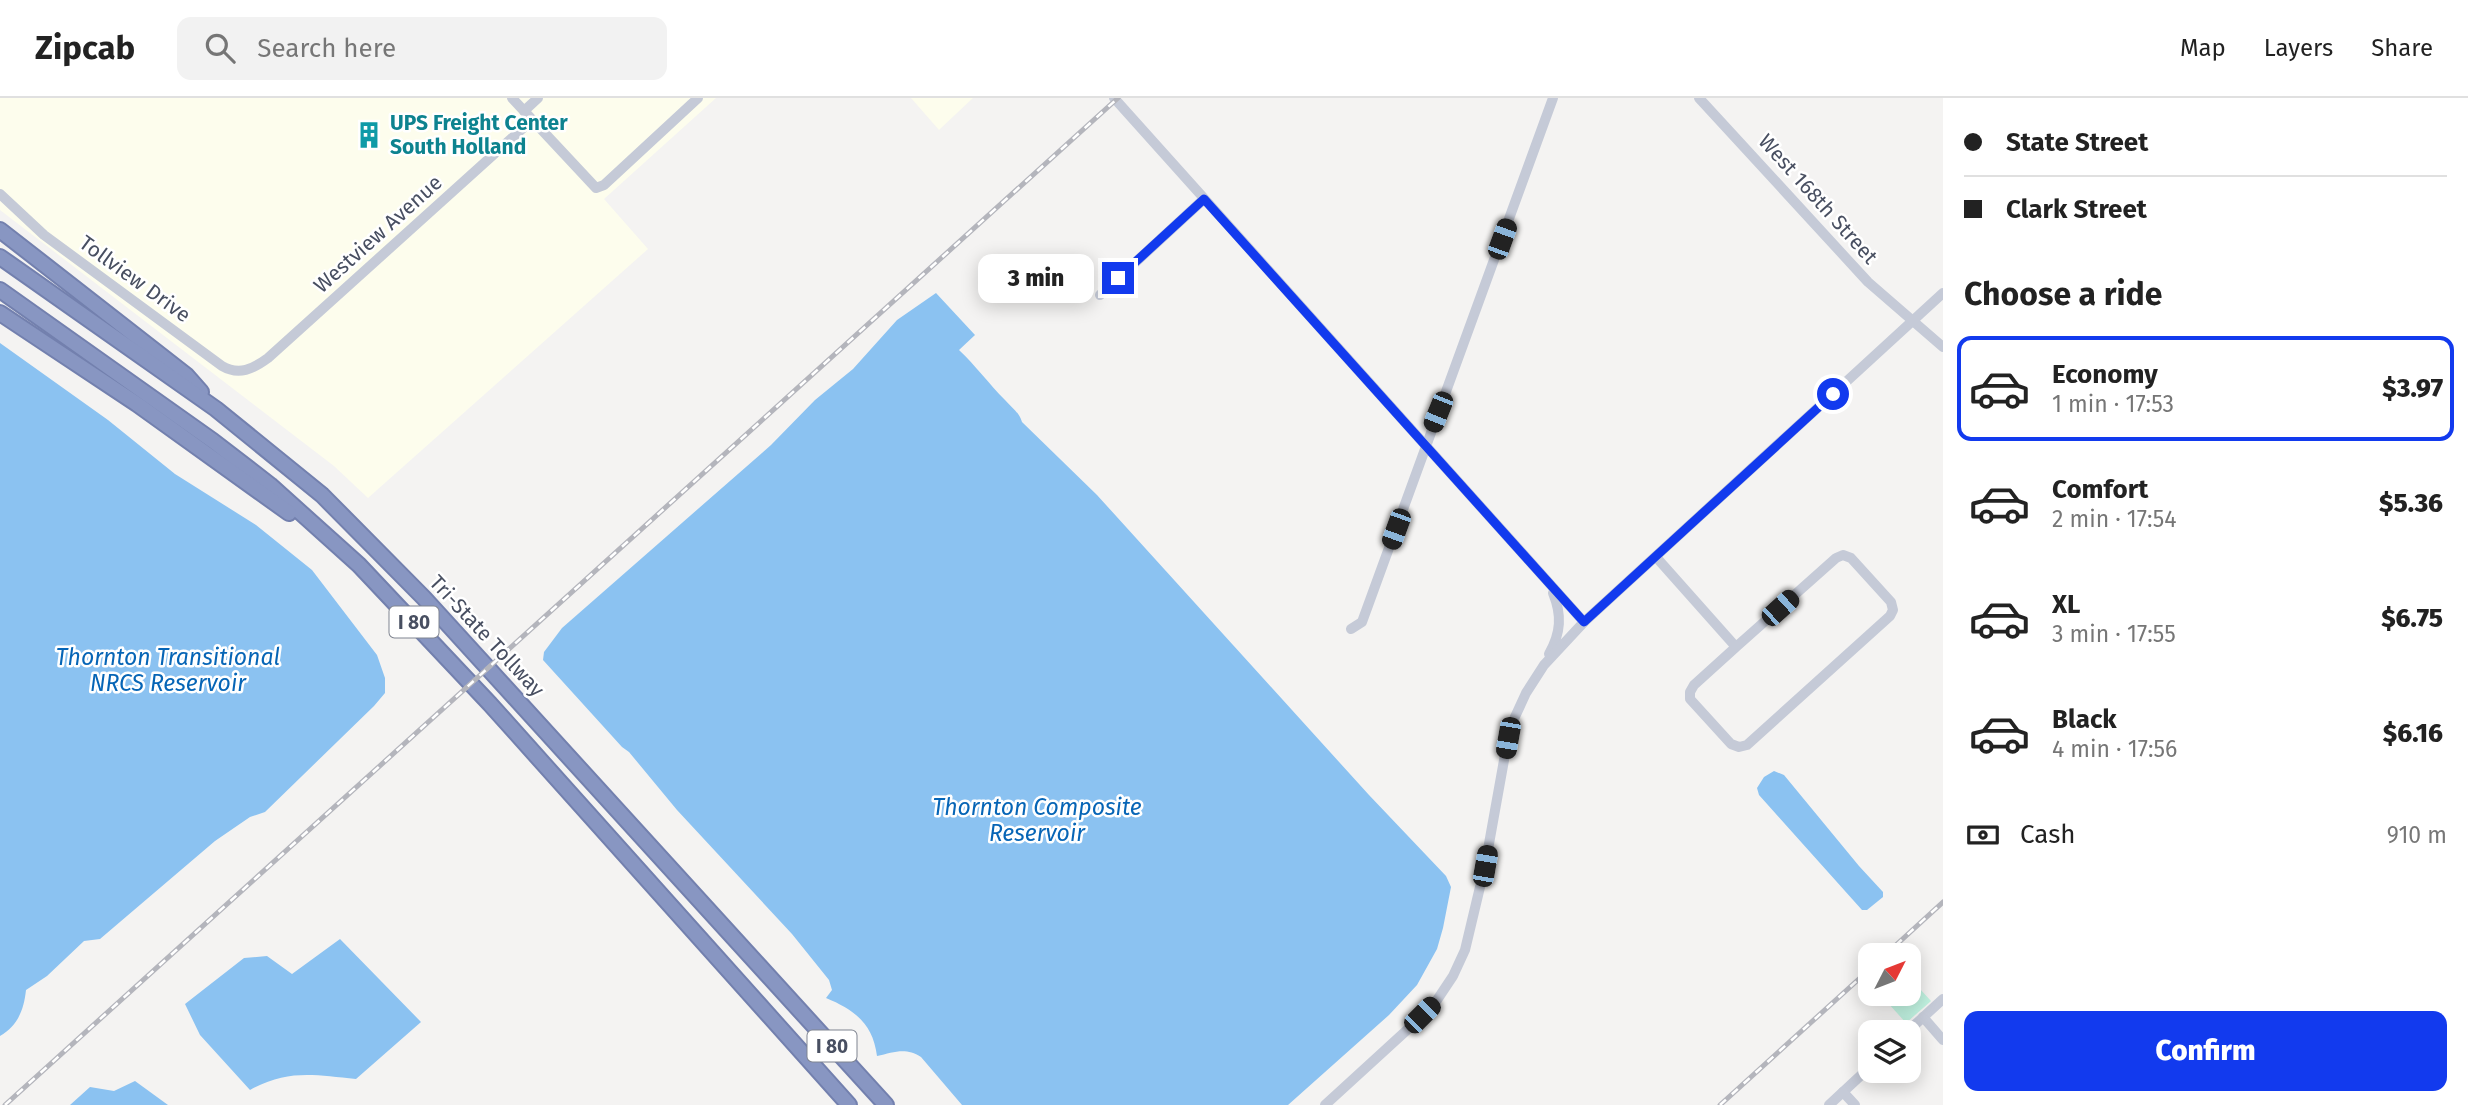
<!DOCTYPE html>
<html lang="en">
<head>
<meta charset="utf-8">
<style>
  body { margin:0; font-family:"Fira Sans",sans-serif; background:#f2f2f2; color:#222; height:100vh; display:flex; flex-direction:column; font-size:26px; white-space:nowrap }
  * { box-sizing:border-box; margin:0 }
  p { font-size:23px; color:#767676 }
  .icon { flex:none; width:38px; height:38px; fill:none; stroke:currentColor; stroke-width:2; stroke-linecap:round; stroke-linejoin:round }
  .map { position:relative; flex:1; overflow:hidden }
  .panel { display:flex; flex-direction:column; background:#fff; width:525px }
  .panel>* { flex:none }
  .banner { display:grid; align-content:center; height:154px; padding:0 21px; background:#fff }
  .needle { width:46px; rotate:48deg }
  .controls { position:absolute; left:1858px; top:845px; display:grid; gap:14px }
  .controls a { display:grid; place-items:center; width:63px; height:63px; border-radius:14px; background:#fff; box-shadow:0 4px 18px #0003; font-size:35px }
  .end { position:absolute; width:32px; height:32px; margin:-16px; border:9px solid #123aee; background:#fff; box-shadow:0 0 0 4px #fff }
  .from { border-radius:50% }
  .bubble { position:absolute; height:49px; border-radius:14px; background:#fff; box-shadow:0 4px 18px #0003; font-size:23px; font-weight:800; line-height:49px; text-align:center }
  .car { position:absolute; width:21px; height:42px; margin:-21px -10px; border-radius:9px; box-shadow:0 0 5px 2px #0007; background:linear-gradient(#222 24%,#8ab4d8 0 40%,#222 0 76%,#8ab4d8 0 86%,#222 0) }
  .banner b { display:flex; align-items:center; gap:24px; height:66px; font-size:26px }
  .banner b+b { border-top:2px solid #e0e0e0 }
  .banner i { width:18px; height:18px; background:#222 }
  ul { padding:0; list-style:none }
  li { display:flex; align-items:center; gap:21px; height:105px; margin:0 14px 10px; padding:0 7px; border:4px solid transparent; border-radius:14px }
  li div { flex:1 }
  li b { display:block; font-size:26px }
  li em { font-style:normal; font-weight:800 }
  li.active { border-color:#123aee }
  li>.icon { width:63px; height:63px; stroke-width:1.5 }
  h2 { padding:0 21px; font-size:32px; line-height:84px }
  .pay { display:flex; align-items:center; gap:18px; height:77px; padding:0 21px; font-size:26px }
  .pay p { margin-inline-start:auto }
  .primary-button { display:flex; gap:14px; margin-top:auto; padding:14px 21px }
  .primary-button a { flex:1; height:80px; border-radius:14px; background:#123aee; color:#fff; font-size:28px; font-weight:800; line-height:80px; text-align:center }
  header { display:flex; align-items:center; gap:42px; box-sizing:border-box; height:98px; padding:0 35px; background:#fff; border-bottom:2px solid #e0e0e0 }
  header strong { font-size:33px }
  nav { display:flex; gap:38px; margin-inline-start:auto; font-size:24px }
  .search { width:490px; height:63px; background:#f2f2f2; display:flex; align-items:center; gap:18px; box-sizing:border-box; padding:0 24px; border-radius:14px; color:#767676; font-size:26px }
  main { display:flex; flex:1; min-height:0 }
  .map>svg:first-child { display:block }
  .commercial { fill:#fdfded }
  .green { fill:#c0f2e0 }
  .water { fill:#8bc2f1 }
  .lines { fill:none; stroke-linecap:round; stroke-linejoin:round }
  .highway-casing { stroke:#7380ae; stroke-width:18 }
  .minor { stroke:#c5cad7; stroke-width:10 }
  .highway { stroke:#8896c2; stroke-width:14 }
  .rail-casing { stroke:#b4b5bc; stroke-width:5 }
  .rail { stroke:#fff; stroke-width:2.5; stroke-dasharray:8; stroke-linecap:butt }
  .route { stroke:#123aee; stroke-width:9 }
  .labels { text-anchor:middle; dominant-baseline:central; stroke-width:5; stroke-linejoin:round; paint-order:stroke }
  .shield { fill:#fff; stroke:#7f8490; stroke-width:2 }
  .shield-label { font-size:19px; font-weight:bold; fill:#484f61 }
  .culture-label { font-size:21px; font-weight:bold; fill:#0d838f; stroke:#fff; text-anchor:start }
  .street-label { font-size:21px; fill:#484f61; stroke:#fff }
  .water-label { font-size:23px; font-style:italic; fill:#0665b6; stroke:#fff }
</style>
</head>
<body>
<header>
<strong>Zipcab</strong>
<div class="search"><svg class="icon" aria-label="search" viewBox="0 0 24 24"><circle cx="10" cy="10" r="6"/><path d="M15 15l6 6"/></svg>Search here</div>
<nav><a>Map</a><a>Layers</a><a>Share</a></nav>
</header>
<main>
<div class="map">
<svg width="1943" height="1007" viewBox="0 0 1943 1007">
  <rect width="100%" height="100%" fill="#f4f3f2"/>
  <!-- commercial -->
  <g class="commercial">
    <polygon points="0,0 716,0 604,101 648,151 368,400 334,368 0,112"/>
    <polygon points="911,0 973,0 939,32"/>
  </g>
  <!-- green -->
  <polygon class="green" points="1909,879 1931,903 1906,925 1880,896 1909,896"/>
  <!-- water -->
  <g class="water">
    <path d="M936,195L975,237L959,252C976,268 989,286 1005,302C1012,310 1019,314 1022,324L1097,397L1369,697L1446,778L1451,789L1443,830L1437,851L1417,887L1389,917L1288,1007H962L921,959C906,949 894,954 877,958C873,926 855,912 826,900L832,892L829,882L792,836L677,712L629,654L622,649L543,562L544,554L562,530L771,347L815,302L853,271L897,222Z"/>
    <path d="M0,245L108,322L175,376L256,427L312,472L377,557L385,580V595L374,608L265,714L250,719L215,743L100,841L84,843L47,878L26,892C24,911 18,928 0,938Z"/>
    <polygon points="1774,673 1784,677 1859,768 1883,794 1883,799 1867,812 1862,812 1759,697 1757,690 1764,679"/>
    <path d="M340,841L421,924L356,981C314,977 288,971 250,992L200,937L185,906L244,860L267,858L292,876Z"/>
    <polygon points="135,983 168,1007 70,1007 90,989 114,993"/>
  </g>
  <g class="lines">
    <defs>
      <g id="highway">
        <polyline points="0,132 186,277 201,294"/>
        <polyline points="0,159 216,311 322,397 424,500 886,1007"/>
        <polyline points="0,192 213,343 270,387 359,467 490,606 849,1007"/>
        <polyline points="0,215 137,306 289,415"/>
      </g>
    </defs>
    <!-- highway casing -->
    <use href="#highway" class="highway-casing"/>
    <!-- minor -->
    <g class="minor">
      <polyline points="512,0 596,90 604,87 698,0"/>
      <polyline points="1114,0 1584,524"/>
      <polyline points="1699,0 1868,184 1943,249"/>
      <polyline points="524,13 538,0"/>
      <path d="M0,96L44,137L222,268C239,278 253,271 268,260L532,22"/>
      <polyline points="1100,197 1204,101"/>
      <polyline points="1656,459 1736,549 1694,587 1690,594 1690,601 1731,646 1739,649 1747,647 1890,518 1893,512 1891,504 1851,460 1843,457 1836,460 1736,549"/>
      <polyline points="1351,531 1362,524 1553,0"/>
      <path d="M1549,556C1561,535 1562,517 1553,495"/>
      <polyline points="1923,919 1943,942"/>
      <polyline points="1907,934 1943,901"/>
      <polyline points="1843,994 1855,1007"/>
      <polyline points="1325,1007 1407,932 1437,902 1453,878 1465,852 1485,768 1508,640 1514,621 1526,595 1544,567 1584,524 1943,195"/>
      <polyline points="1829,1007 1871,968"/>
    </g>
    <!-- highway -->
    <use href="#highway" class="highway"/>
    <defs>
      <g id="rail">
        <polyline points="1884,858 1943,804"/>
        <polyline points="5,1007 1118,0"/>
        <polyline points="1720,1007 1871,870"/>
      </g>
    </defs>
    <!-- rail casing -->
    <use href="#rail" class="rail-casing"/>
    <!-- rail -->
    <use href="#rail" class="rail"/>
  </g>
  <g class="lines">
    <!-- route -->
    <polyline class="route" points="1118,180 1204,101 1584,524 1833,296"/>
  </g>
  <!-- icons -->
  <defs>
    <symbol id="building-bare" viewBox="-9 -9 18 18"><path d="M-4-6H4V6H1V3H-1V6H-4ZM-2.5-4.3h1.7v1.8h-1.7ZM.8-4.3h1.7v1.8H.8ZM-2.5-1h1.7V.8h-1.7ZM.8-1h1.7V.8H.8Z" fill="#0f9aa8" stroke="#fff" stroke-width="2.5" paint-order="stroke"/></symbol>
  </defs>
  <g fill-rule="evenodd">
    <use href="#building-bare" x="350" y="18" width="38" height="38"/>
  </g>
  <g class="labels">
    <!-- shield labels -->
    <g class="shield">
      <rect x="389.5" y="508.5" width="49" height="31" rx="5"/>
      <rect x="807.5" y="932.5" width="49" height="31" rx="5"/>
    </g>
    <g class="shield-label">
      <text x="414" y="524">I 80</text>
      <text x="832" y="948">I 80</text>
    </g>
    <!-- culture labels -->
    <g class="culture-label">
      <text x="390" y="25">UPS Freight Center<tspan x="390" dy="24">South Holland</tspan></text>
    </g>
    <!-- street labels -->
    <g class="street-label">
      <text transform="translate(1818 101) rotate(48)">West 168th Street</text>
      <text transform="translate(378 136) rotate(-42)">Westview Avenue</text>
      <text transform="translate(135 181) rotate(36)">Tollview Drive</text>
      <text transform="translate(487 538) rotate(47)">Tri-State Tollway</text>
    </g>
    <!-- water labels -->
    <g class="water-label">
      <text x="168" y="559">Thornton Transitional<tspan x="168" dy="26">NRCS Reservoir</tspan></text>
      <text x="1037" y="709">Thornton Composite<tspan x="1037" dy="26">Reservoir</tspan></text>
    </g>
  </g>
</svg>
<div class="controls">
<a><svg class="needle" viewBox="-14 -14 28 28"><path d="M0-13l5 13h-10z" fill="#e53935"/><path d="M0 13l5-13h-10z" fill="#767676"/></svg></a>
<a><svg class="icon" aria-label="layers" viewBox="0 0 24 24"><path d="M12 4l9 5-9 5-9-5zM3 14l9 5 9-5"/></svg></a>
</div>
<i class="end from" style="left:1833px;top:296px"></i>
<i class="end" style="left:1118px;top:180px"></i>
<div class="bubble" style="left:978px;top:156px;width:116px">3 min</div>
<i class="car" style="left:1502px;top:141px;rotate:20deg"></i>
<i class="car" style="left:1438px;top:314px;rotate:202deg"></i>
<i class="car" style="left:1396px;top:431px;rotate:200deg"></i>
<i class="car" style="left:1780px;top:510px;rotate:48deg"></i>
<i class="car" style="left:1508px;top:640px;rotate:190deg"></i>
<i class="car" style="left:1485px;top:768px;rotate:10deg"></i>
<i class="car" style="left:1422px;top:917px;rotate:45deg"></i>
</div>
<section class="panel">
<div class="banner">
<b><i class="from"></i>State Street</b>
<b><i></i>Clark Street</b>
</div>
<h2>Choose a ride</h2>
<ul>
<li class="active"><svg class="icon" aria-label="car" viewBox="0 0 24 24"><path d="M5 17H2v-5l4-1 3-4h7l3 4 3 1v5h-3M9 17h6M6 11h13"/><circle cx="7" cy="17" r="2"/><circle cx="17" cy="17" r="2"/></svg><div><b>Economy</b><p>1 min · 17:53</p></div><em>$3.97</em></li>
<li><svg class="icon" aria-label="car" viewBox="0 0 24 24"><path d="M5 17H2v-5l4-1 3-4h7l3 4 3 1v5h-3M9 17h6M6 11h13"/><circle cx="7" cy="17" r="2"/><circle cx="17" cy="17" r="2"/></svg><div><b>Comfort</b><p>2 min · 17:54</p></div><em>$5.36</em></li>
<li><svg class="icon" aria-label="car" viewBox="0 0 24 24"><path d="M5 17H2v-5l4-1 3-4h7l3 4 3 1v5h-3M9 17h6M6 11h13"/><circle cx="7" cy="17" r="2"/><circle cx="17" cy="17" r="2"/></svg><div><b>XL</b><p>3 min · 17:55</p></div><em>$6.75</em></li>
<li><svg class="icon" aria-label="car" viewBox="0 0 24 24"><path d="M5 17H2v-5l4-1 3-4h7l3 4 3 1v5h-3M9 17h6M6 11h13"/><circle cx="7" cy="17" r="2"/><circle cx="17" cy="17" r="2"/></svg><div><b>Black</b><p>4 min · 17:56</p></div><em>$6.16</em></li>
</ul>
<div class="pay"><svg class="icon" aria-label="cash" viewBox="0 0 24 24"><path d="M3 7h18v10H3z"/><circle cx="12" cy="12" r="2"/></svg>Cash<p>910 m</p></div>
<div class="primary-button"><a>Confirm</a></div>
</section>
</main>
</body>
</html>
